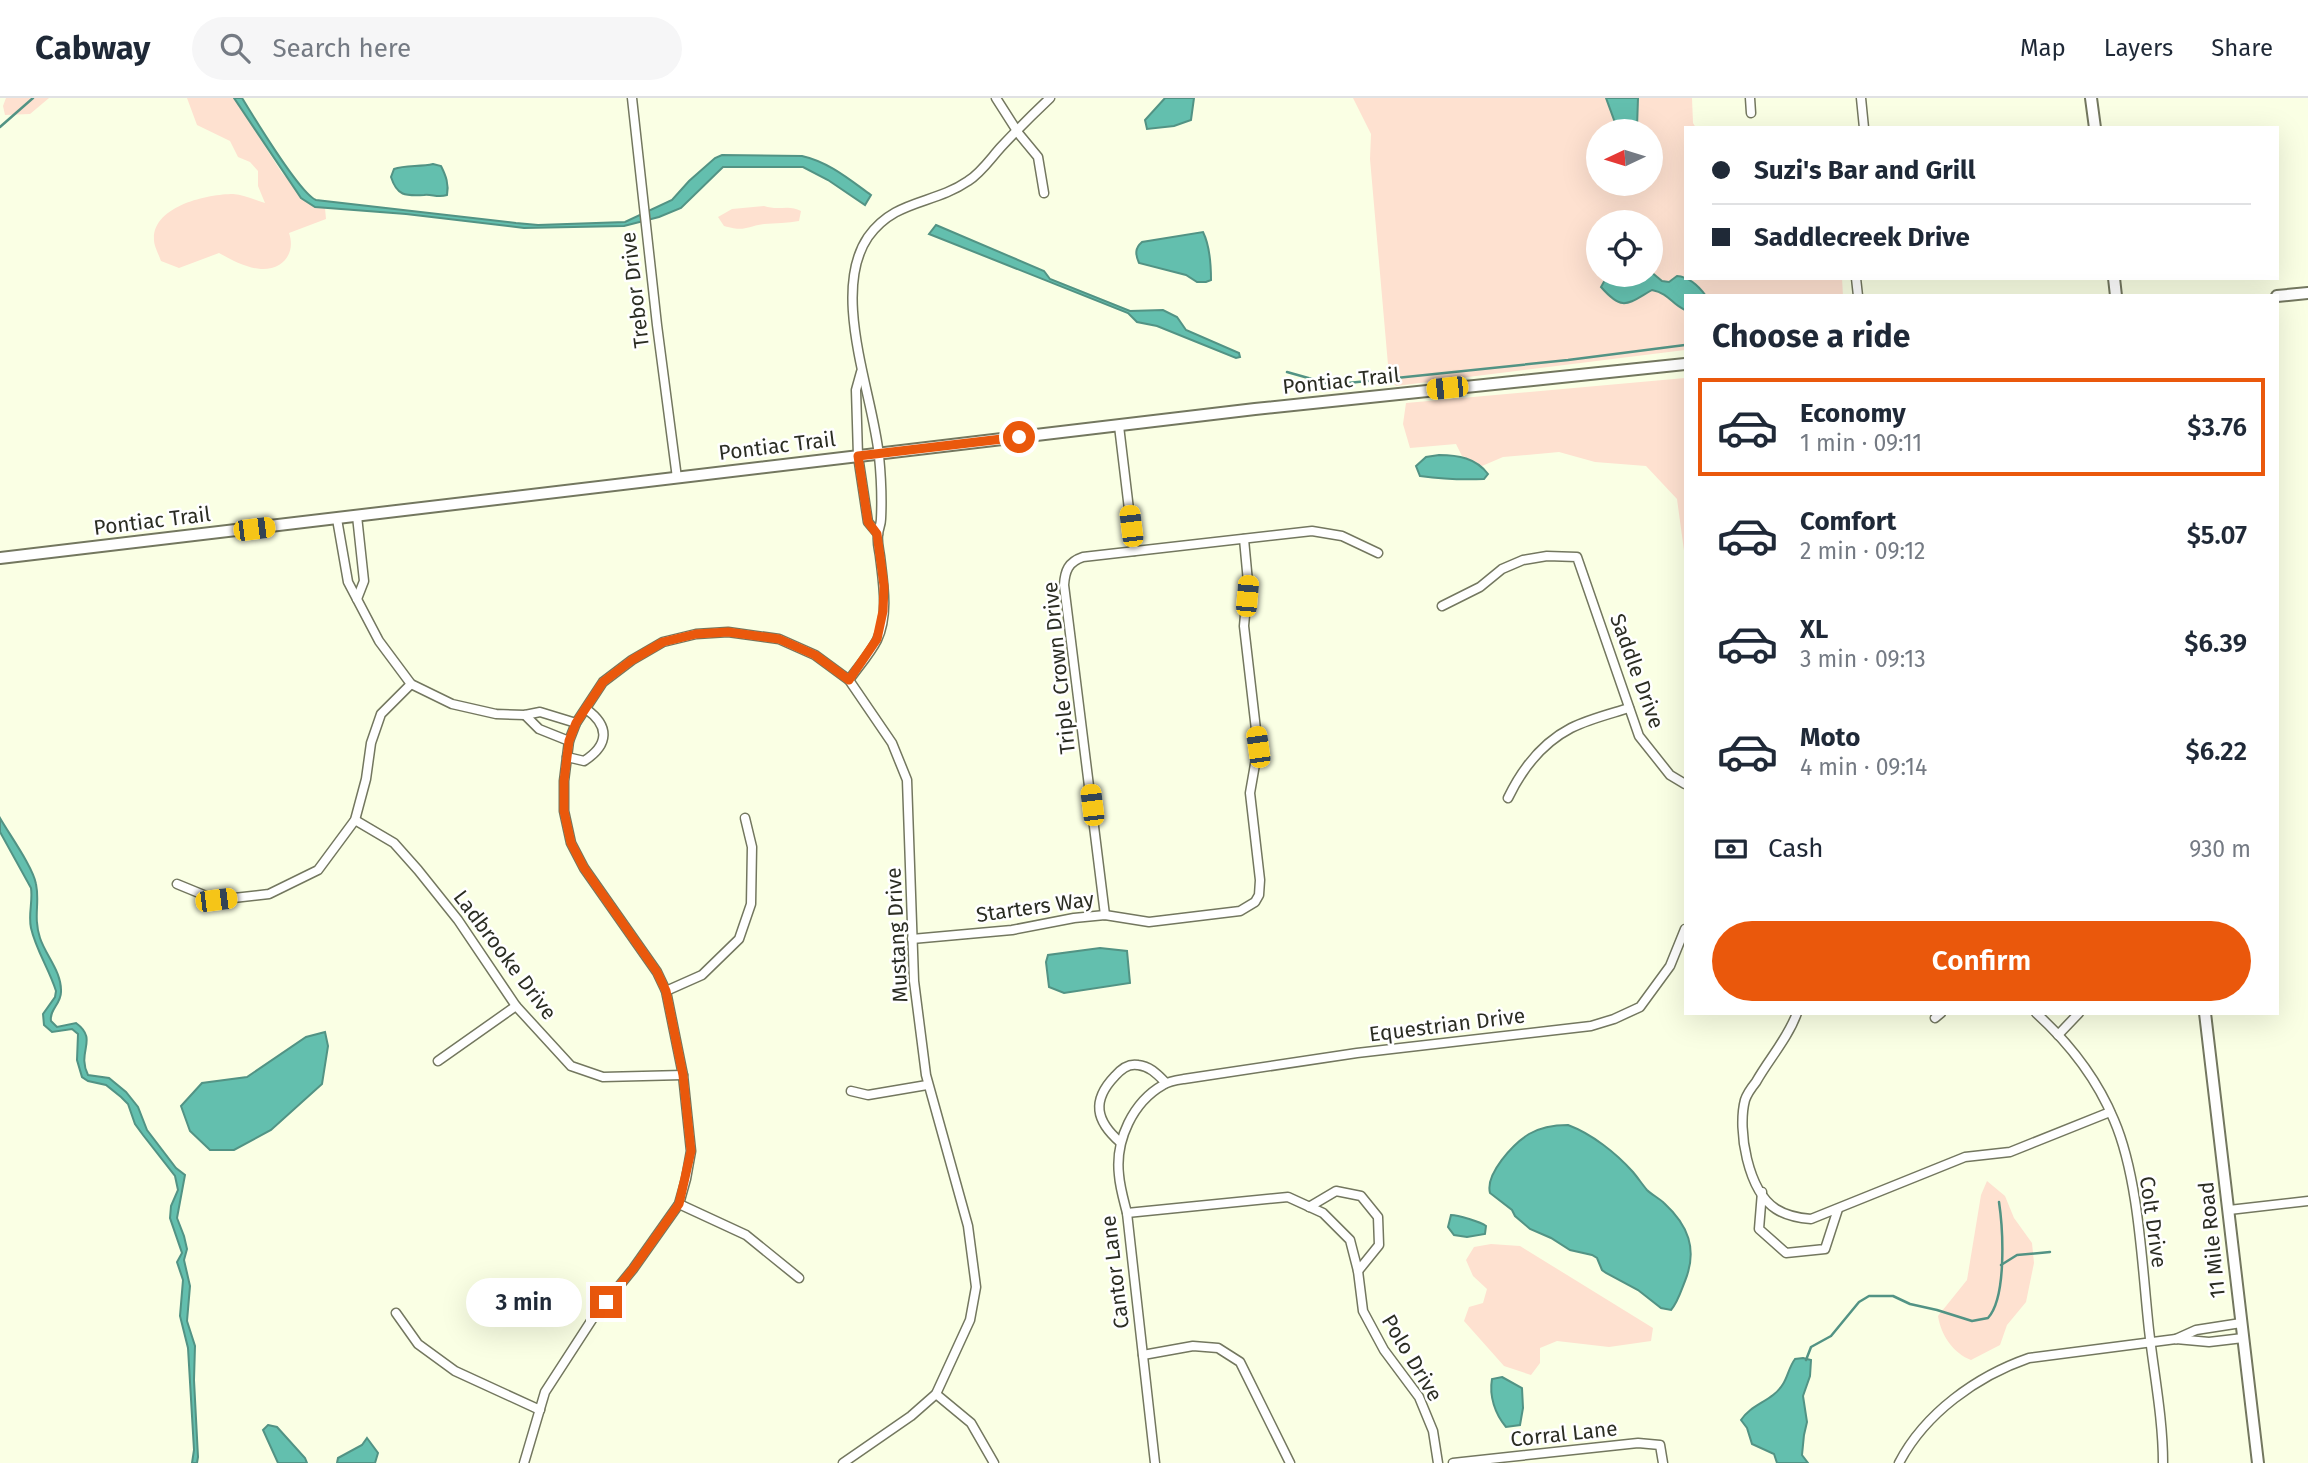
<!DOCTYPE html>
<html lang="en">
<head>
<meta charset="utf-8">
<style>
  body { margin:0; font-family:"Fira Sans",sans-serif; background:#f6f6f7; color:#1f2937; height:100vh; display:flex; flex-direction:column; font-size:26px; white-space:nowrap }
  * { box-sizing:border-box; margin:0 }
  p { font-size:23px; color:#747a83 }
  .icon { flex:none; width:38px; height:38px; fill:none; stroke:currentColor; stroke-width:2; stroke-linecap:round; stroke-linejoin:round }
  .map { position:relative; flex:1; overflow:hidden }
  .sheet { position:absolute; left:1684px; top:196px; width:595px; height:721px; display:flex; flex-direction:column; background:#fff; border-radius:0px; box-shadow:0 7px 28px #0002 }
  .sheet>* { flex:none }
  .hud { position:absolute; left:1684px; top:28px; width:595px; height:154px; border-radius:0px; box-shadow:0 7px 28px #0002; display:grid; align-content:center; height:154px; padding:0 28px; background:#fff }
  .needle { width:46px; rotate:266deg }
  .buttons { position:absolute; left:1586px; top:21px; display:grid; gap:14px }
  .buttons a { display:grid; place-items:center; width:77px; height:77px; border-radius:50%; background:#fff; box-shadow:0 7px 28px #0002; font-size:35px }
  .end { position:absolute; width:32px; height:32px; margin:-16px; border:9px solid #ea580c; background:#fff; box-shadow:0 0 0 4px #fff }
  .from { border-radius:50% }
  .bubble { position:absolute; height:49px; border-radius:24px; background:#fff; box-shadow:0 7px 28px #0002; font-size:23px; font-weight:600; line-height:49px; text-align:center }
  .car { position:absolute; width:21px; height:42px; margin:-21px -10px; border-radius:9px; box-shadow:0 0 5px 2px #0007; background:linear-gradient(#f5c518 24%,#345 0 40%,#f5c518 0 76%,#345 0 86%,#f5c518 0) }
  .hud b { display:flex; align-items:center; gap:24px; height:66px; font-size:26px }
  .hud b+b { border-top:2px solid #e0e1e3 }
  .hud i { width:18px; height:18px; background:#1f2937 }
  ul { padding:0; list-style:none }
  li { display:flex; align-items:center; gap:21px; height:98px; margin:0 14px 10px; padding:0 14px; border:4px solid transparent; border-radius:0px }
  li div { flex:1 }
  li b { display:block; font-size:26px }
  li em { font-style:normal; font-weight:600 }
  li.active { border-color:#ea580c }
  li>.icon { width:63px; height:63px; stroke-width:1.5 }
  h2 { padding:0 28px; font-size:32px; line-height:84px }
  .pay { display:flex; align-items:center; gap:18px; height:77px; padding:0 28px; font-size:26px }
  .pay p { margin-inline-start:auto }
  .cta { display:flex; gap:14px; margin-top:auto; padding:14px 28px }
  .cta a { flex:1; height:80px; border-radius:42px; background:#ea580c; color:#fff; font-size:28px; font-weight:600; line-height:80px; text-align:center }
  header { display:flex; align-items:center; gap:42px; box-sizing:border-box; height:98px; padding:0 35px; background:#fff; border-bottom:2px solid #e0e1e3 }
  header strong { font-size:33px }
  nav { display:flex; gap:38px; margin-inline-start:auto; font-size:24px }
  .search { width:490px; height:63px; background:#f6f6f7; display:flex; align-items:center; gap:18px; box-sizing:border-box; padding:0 24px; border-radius:38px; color:#747a83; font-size:26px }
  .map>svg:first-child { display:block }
  .green { fill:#fee1d0 }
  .water { fill:#63bfae; stroke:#529384; stroke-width:2 }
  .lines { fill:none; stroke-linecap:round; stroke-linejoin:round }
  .stream { stroke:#529384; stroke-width:2.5 }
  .street-casing { stroke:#73775f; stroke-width:11 }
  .secondary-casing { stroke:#73775f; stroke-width:14 }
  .street { stroke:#fff; stroke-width:8 }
  .secondary { stroke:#fff; stroke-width:10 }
  .route { stroke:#ea580c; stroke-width:9 }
  .labels { text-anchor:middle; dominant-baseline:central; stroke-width:5; stroke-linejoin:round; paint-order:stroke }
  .street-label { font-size:21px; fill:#2b2d23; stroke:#fff }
</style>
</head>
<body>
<header>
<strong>Cabway</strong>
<div class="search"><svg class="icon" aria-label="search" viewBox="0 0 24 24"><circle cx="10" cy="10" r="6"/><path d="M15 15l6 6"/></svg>Search here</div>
<nav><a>Map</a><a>Layers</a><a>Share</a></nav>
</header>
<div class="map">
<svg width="2308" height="1365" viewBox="0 0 2308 1365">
  <rect width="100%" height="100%" fill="#faffe4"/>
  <!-- green -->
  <g class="green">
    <polygon points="6,0 49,0 30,16 5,17 3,8"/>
    <path d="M187,0H234L282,75L315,109L325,110L326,121L289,135C296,155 283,172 261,171C246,170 232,162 219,155L179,170L161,163C159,157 154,148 154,142C152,108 208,96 233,96C244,97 255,102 265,105L258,88V73L250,64L238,59L230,43L197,27Z"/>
    <path d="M1353,0H1606L1617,30L1623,33H1598V86H1650V33H1632L1637,30L1638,0H1692L1693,25L1696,30H1685V178H1677L1669,184L1662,183L1650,173V124H1598V177H1611L1606,180L1642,197L1652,192C1670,196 1670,205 1685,212V252L1396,288L1389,278L1370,61L1371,36Z"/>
    <path d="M764,108C779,113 789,106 801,113L799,123C788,125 775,125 764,126C744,129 746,134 724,128L718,119L732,111Z"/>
    <polygon points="1689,180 1842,180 1843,198 1706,198 1698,187"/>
    <polygon points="1685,280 1685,460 1677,401 1646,368 1595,364 1559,354 1503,359 1482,368 1462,358 1456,346 1410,350 1403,326 1406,305"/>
    <path d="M1987,1083L2005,1098L2014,1120L2032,1145L2034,1165L2026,1204L2007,1227L2000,1247L1971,1262C1953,1255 1941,1237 1938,1218L1967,1182L1981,1097Z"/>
    <polygon points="1491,1146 1520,1148 1653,1230 1651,1243 1609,1249 1557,1243 1540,1250 1540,1265 1531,1277 1504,1268 1464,1223 1469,1209 1483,1205 1487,1191 1473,1178 1466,1162 1474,1149"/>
  </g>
  <!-- water -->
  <g class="water">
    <path d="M234,0H242C254,19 299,95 316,102L516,125L538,127L625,124L672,102L689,83L715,60L722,57L802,58C829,64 850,82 871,97L865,107L828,82L803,69H723L681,110L659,119L624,128L524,130L406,116L315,109L301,100Z"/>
    <polygon points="1165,0 1194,0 1191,22 1174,28 1147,31 1145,22"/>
    <path d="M1606,0H1638L1637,30C1630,35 1624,34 1617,30Z"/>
    <path d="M433,66L441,68C446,78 449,86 447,97C438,100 432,96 424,97C405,98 397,98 391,79L394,71C405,67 420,69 433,66Z"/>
    <polygon points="936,127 1044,173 1050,181 1130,213 1163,212 1177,219 1186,232 1239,255 1240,259 1236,260 1157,228 1137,224 1128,215 929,136"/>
    <path d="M1203,134C1210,148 1211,166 1211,182L1206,184H1197L1186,177L1139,165C1135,156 1135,150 1142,144Z"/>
    <path d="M1650,173L1662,183L1669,184L1677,178C1689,179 1698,187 1706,198H1685V212C1670,205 1670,196 1652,192C1627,206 1623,214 1601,189L1606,180L1611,177L1625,179L1630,177H1650Z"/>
    <path d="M1439,357C1458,357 1476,360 1488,376L1484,381C1463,382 1442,381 1420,378L1416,368L1426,359Z"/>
    <path d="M0,720C9,736 33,769 36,786C40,805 33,818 40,840C46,858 62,874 61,894C61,906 49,912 51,923L57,929L76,925C99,942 76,953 88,977L109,980L126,994L138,1009L147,1032L176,1070L185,1077L177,1120L184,1138L187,1151L184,1162L190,1188L187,1223L195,1248L194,1282L198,1359L197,1365H192L194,1352L188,1250L180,1218L183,1182L177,1164L182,1155L170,1120L171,1108L178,1092L175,1078L143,1037L135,1026L128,1006L121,999L106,987L88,983L82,979L77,962L78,936L72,931L52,934L44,927L43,916L55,899L56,893C49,871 36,852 31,830C28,816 33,804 31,790L0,734Z"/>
    <polygon points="1100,850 1127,853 1130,885 1064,895 1049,889 1046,864 1048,857"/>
    <polygon points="325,934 328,948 322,986 271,1032 234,1052 210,1052 190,1033 181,1008 202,985 247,979 306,939"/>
    <path d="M1568,1027C1592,1036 1616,1055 1633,1074C1638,1080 1642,1086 1647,1092C1652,1097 1659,1100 1664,1105C1688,1127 1698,1151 1685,1183C1681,1193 1678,1204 1671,1212L1661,1210L1638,1192L1606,1175L1602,1172L1597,1160L1592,1157L1570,1152L1551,1140L1530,1131L1515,1118L1512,1112L1490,1095C1485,1076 1513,1046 1529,1036C1541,1029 1554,1027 1568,1027Z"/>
    <path d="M1451,1117C1458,1117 1481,1124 1486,1128L1485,1136L1467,1139L1454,1137L1448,1129Z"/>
    <path d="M1803,1260L1811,1262L1810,1278L1803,1298L1807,1324L1804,1337L1802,1357L1808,1365H1777L1774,1356L1752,1346L1747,1330L1741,1322C1751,1306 1773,1303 1783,1286C1788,1278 1789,1269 1795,1261Z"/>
    <path d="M1502,1279L1522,1290L1523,1310L1520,1327L1506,1329C1495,1316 1489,1298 1492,1281Z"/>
    <polygon points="268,1327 277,1329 305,1360 307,1365 278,1365 263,1332"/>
    <polygon points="367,1340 378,1355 375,1365 337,1365 338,1360 362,1347"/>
  </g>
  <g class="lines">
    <!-- stream -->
    <g class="stream">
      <polyline points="0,29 33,0"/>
      <polyline points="1287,274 1326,285 1348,285 1568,262 1685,247"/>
      <polyline points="2001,1167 2017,1157 2050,1154"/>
      <path d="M1806,1262L1811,1249L1831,1238L1859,1204L1869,1198H1893L1910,1206L1937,1212L1972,1223L1988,1220C2007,1199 2003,1131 1999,1104"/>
    </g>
    <defs>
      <g id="street">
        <polyline points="632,0 657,227 677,380"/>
        <polyline points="996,0 1019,36 1038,59 1044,95"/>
        <polyline points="1750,0 1751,15"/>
        <polyline points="1861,0 1864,30"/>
        <polyline points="1856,180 1858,198"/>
        <polyline points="861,274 856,292 858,358 868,424 878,436"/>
        <polyline points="1119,328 1134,453"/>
        <polyline points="357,418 364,483 357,501"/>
        <polyline points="337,421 348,484 379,543 411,586 452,606 496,616 525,617 540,614 576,625"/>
        <polyline points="1442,508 1480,489 1502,471 1523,462 1547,458 1577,459 1639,638 1670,677 1685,686"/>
        <path d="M849,582C858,569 870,556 877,542C889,517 883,484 880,458C879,451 877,444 878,437C878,432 881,427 881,421C882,401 881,378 879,358C873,296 830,195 868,139C895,101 933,107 968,83C981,75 991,60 1001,49C1017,32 1033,16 1050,0"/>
        <polyline points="525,617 539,631 569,643"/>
        <path d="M567,659L584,663C609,647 610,628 586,611"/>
        <path d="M1508,700C1522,671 1542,645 1571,630C1589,621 1610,616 1629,610"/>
        <polyline points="355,722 394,745 418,772 458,822 516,908 571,968 603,979 683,977"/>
        <polyline points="177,786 216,802 269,796 318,772 355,722 366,681 371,645 381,616 411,586"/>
        <path d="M1105,817L1064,487C1065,473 1068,464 1083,459L1312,433L1342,438L1378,455"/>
        <polyline points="912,841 1012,832 1074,820 1105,817 1149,824 1240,813 1255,804 1259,797 1260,782 1250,695 1258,649 1244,528 1248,484 1244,441"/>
        <polyline points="666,893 702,877 739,841 751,806 752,749 745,720"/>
        <path d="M1797,915C1788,940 1769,961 1756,984C1752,989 1747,996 1745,1002C1737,1032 1748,1093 1776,1111C1787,1118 1798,1120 1811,1121L1965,1059L2010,1054L2110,1014"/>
        <path d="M2036,915C2069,945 2097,981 2114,1022C2139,1080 2142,1169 2149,1232C2154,1276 2163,1321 2163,1365"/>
        <polyline points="1935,920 1941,915"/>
        <polyline points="2058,937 2079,915"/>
        <polyline points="438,963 516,908"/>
        <polyline points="851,993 868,997 927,987"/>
        <path d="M1120,1044C1096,1023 1091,1003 1115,978C1121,971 1128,965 1138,967C1150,968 1158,977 1166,985"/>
        <polyline points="1762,1094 1759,1131 1786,1155 1825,1151 1838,1111"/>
        <polyline points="679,1106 746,1137 799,1180"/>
        <polyline points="1309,1109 1336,1093 1361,1098 1378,1119 1379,1147 1358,1173"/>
        <polyline points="2229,1112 2308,1103"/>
        <polyline points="1127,1115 1288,1099 1323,1115 1350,1142 1358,1173 1363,1213 1384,1252 1419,1299 1433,1333 1438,1365"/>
        <polyline points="396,1215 418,1246 455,1273 540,1312"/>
        <polyline points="2176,1241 2196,1232 2241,1225"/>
        <polyline points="1143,1257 1193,1248 1218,1250 1240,1264 1290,1365"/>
        <polyline points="936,1296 971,1325 994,1365"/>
        <polyline points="524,1365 545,1294 593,1220 633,1171 679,1106 686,1081 691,1053 683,977 666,893 657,874 584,770 571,745 564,713 564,683 569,643 576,625 603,584 632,562 663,544 696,536 728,534 779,541 815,557 849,582 892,645 907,682 914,883 926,977 968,1128 976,1189 970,1222 936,1296 911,1318 843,1365"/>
        <path d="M1155,1365L1127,1115C1124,1103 1120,1090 1119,1077C1115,1042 1133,1004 1163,987C1169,983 1177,982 1184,981L1357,955L1591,928L1614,921L1640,909L1670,868L1685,831"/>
        <polyline points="1453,1365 1638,1345 1660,1347 1663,1365"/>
        <path d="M1899,1365C1925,1315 1977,1278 2029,1260L2176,1241L2209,1244L2243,1240"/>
      </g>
      <g id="secondary">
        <polyline points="2091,0 2095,30"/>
        <polyline points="2114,180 2116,198"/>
        <polyline points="2277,198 2308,195"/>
        <polyline points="0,460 1255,311 1685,266"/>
        <polyline points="2205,915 2258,1365"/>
      </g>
    </defs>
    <!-- street casing -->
    <use href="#street" class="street-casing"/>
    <!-- secondary casing -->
    <use href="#secondary" class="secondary-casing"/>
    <!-- street -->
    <use href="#street" class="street"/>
    <!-- secondary -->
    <use href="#secondary" class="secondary"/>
  </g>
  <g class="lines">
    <!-- route -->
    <polyline class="route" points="606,1204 633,1171 679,1106 691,1053 683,977 666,893 657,874 584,770 571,745 564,713 564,683 569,643 576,625 603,584 632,562 663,544 696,536 728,534 779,541 815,557 849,582 877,541 883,513 884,488 877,436 868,424 858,358 1019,339"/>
  </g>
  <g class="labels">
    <!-- street labels -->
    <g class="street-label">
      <text transform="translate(635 192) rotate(-97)">Trebor Drive</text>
      <text transform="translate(1341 283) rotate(-6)">Pontiac Trail</text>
      <text transform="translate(777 348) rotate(-7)">Pontiac Trail</text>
      <text transform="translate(152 423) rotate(-7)">Pontiac Trail</text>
      <text transform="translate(1059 570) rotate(-96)">Triple Crown Drive</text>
      <text transform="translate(1637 573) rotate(70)">Saddle Drive</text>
      <text transform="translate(1035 809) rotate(-8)">Starters Way</text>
      <text transform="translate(897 837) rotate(-93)">Mustang Drive</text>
      <text transform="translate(505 857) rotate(53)">Ladbrooke Drive</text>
      <text transform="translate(1447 927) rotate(-7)">Equestrian Drive</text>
      <text transform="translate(2153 1124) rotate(82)">Colt Drive</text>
      <text transform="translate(2212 1142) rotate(-96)">11 Mile Road</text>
      <text transform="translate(1115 1174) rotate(-97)">Cantor Lane</text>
      <text transform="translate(1412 1260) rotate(59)">Polo Drive</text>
      <text transform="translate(1564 1336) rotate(-6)">Corral Lane</text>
    </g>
  </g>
</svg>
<div class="buttons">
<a><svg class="needle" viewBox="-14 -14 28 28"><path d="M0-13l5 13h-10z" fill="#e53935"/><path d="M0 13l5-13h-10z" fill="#747a83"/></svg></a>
<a><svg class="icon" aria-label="locate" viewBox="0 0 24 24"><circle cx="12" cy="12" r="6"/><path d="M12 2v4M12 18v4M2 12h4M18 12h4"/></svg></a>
</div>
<i class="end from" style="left:1019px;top:339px"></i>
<i class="end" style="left:606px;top:1204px"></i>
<div class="bubble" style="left:466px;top:1180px;width:116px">3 min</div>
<i class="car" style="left:1447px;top:290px;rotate:264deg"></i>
<i class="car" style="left:1131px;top:428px;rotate:353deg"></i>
<i class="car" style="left:254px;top:431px;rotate:83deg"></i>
<i class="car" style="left:1247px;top:498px;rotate:5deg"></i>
<i class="car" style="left:1258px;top:649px;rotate:352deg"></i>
<i class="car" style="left:1092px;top:707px;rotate:353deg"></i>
<i class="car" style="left:216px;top:802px;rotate:83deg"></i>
<div class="hud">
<b><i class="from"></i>Suzi's Bar and Grill</b>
<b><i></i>Saddlecreek Drive</b>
</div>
<section class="sheet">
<h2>Choose a ride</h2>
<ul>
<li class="active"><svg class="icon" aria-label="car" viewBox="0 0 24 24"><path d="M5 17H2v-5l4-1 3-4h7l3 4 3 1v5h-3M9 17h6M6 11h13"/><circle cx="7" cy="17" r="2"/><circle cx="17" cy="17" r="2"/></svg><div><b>Economy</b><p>1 min · 09:11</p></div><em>$3.76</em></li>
<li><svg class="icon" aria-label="car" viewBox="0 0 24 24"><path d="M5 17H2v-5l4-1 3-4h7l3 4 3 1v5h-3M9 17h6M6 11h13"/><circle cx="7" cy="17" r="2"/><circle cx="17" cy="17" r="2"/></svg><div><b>Comfort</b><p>2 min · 09:12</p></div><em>$5.07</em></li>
<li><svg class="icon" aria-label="car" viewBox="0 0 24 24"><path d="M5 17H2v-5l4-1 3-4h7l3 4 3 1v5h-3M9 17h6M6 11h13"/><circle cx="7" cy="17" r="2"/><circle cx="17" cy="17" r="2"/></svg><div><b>XL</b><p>3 min · 09:13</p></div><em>$6.39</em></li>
<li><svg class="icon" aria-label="car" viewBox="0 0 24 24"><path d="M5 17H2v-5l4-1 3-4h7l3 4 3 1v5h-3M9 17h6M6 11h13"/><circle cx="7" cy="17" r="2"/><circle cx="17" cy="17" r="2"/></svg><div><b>Moto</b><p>4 min · 09:14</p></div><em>$6.22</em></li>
</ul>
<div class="pay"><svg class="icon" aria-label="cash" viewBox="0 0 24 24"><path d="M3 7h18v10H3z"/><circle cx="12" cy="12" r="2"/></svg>Cash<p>930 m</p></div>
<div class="cta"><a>Confirm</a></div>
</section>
</div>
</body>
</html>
